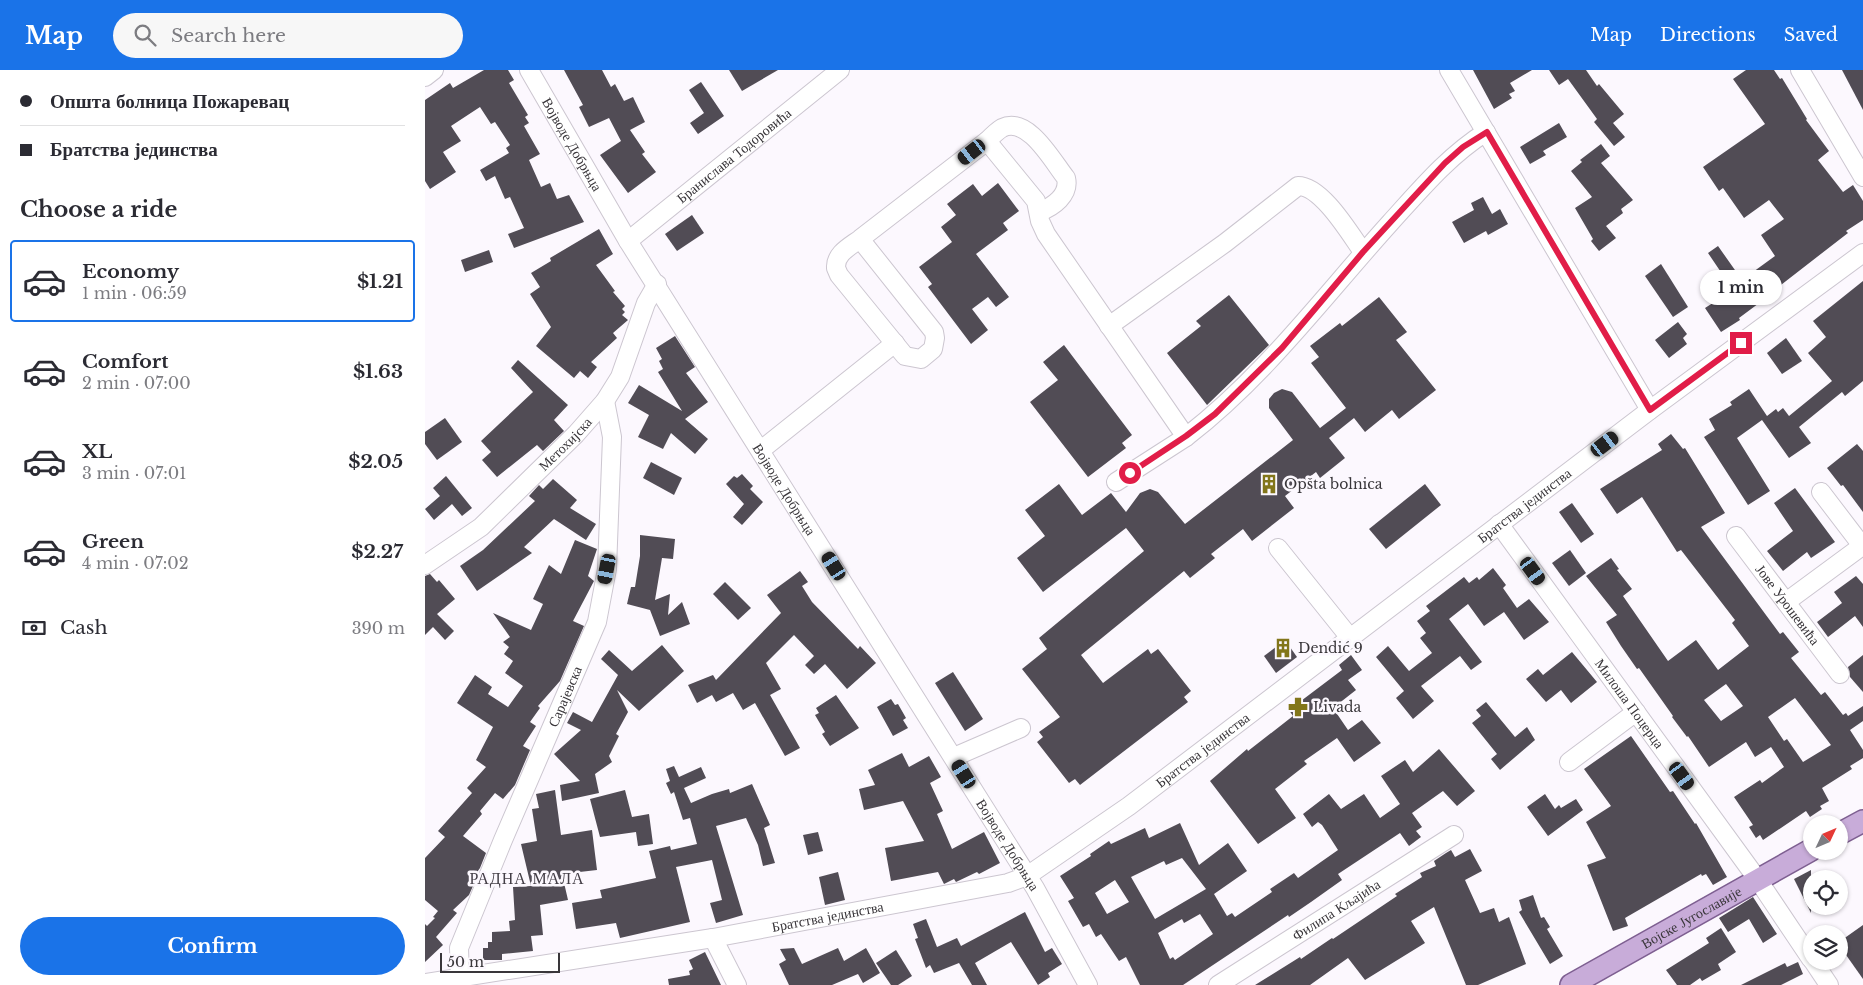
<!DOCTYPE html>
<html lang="en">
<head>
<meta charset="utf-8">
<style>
  body { margin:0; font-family:"Libre Baskerville",serif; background:#f7f7f7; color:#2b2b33; height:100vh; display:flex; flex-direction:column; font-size:19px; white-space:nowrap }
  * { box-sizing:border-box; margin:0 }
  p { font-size:16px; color:#7c7c81 }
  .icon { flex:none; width:28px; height:28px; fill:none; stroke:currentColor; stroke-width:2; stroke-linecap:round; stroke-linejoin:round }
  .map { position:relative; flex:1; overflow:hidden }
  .panel { display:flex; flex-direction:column; background:#fff; width:425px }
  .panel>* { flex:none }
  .banner { display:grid; align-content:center; height:110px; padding:0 20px; background:#fff }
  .needle { width:32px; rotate:46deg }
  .controls { position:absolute; left:1378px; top:745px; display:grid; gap:10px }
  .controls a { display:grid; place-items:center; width:45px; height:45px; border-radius:50%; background:#fff; box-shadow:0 1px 4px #0004; font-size:25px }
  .scale { position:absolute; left:15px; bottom:12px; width:120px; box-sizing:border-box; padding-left:5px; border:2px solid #39363a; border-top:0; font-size:14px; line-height:18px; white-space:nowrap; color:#39363a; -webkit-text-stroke:4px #fcf8fe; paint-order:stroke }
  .end { position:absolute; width:22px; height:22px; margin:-11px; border:6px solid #e11d48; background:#fff; box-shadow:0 0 0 2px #fff }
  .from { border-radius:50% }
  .bubble { position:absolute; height:35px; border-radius:18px; background:#fff; box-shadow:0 1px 4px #0004; font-size:16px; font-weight:800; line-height:35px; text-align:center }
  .car { position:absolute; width:15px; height:30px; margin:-15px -8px; border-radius:6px; box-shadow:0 0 4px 1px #0007; background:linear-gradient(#222 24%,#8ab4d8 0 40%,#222 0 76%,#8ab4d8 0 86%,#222 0) }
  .banner b { display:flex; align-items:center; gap:18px; height:48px; font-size:19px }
  .banner b+b { border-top:1px solid #e1e1e2 }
  .banner i { width:12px; height:12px; background:#2b2b33 }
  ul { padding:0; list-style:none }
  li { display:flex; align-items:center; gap:15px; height:82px; margin:0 10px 8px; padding:0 10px; border:2px solid transparent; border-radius:5px }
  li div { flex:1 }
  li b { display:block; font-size:19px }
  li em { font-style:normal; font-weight:800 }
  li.current { border-color:#1a73e8 }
  li>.icon { width:45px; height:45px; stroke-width:1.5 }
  h2 { padding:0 20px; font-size:22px; line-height:60px }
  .pay { display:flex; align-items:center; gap:12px; height:55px; padding:0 20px; font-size:19px }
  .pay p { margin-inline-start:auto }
  .primary-button { display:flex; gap:10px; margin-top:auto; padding:10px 20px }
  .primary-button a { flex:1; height:58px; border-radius:30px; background:#1a73e8; color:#fff; font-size:20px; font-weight:800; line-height:58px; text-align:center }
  header { display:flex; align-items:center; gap:30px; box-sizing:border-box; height:70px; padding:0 25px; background:#1a73e8; color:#fff }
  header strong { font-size:24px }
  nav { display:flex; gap:28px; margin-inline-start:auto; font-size:18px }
  .search { width:350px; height:45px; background:#f7f7f7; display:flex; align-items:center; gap:12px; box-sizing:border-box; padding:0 18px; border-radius:28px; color:#7c7c81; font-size:19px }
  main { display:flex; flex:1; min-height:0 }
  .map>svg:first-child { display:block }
  .building { fill:#514c55; fill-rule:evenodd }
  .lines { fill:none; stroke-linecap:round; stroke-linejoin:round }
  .minor-casing { stroke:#ccc6d0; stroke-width:20 }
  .major-casing { stroke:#7e5f91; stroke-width:24 }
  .minor { stroke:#fff; stroke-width:18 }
  .major { stroke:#c8acd9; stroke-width:21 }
  .route { stroke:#e11d48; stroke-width:6 }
  .labels { text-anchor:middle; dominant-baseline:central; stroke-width:5; stroke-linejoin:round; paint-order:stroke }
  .street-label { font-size:14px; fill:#39363a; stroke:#fcf8fe }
  .poi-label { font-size:14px; fill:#39363a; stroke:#fcf8fe; text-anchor:start }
  .quarter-label { font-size:16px; letter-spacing:1px; fill:#433e46; stroke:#fcf8fe }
</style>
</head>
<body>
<header>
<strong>Map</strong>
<div class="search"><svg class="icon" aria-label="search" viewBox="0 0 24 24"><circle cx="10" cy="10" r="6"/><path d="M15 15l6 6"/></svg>Search here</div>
<nav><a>Map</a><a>Directions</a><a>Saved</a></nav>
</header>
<main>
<section class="panel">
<div class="banner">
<b><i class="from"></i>Општа болница Пожаревац</b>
<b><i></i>Братства јединства</b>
</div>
<h2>Choose a ride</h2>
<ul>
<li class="current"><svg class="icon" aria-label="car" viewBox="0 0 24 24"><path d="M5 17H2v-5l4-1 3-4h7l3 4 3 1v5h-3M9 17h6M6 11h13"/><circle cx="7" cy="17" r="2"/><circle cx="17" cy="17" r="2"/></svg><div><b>Economy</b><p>1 min · 06:59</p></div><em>$1.21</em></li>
<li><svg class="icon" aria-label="car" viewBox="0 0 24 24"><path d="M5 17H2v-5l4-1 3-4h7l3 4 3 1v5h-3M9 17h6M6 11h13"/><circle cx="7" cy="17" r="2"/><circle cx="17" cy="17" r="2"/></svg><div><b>Comfort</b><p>2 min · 07:00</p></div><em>$1.63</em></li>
<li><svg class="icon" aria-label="car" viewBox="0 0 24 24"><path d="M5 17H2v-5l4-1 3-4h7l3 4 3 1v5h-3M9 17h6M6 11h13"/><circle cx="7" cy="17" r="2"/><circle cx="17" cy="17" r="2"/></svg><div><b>XL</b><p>3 min · 07:01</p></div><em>$2.05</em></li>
<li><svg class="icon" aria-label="car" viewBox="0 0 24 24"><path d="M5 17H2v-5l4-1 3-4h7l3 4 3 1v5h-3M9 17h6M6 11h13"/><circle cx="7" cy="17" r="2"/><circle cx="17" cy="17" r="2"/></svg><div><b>Green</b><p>4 min · 07:02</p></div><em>$2.27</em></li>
</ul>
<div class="pay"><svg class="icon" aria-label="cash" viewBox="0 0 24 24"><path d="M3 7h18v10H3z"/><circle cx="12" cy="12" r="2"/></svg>Cash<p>390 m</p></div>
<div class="primary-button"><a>Confirm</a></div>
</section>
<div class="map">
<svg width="1438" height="915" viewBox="0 0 1438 915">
  <rect width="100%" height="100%" fill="#fcf8fe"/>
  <!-- building -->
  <g class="building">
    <polygon points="59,0 83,0 89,10 84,13 103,45 100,47 104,53 99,56 115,84 104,90 116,117 125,113 132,129 144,125 159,152 89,178 83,164 99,158 85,127 80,129 70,106 61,111 55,100 84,83 81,78 85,75 70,52 66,54 55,37 26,56 36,71 18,82 31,102 5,119 0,111 0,30 25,13 28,18"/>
    <polygon points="139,0 177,0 186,17 190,14 199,31 208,27 220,52 205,60 220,82 217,84 231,102 203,123 175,85 196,71 184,48 164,57 154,37 158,35"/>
    <polygon points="304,0 353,0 317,21"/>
    <polygon points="1048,0 1107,0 1085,13 1090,21 1084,24 1087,28 1069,39"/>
    <polygon points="1124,0 1161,0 1172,16 1174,14 1199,44 1188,53 1200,67 1189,76 1169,52 1172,49 1143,9 1134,15"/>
    <polygon points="1321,0 1349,0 1355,9 1357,8 1382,49 1381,50 1404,81 1393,90 1418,122 1428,115 1438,131 1438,150 1421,161 1423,163 1348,221 1349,222 1314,248 1315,250 1296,262 1280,238 1308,220 1283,183 1293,176 1317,210 1350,186 1336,165 1359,149 1344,130 1319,148 1298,118 1294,121 1278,97 1340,54 1308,9"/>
    <polygon points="1417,0 1438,0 1438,40"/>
    <polygon points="276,12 299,46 273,64 265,53 279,43 264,20"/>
    <polygon points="1134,53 1142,67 1118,81 1121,85 1105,94 1095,77"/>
    <polygon points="1176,74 1185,86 1176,93 1208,130 1196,139 1198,143 1181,156 1191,168 1174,181 1166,171 1168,169 1150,138 1167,127 1146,101 1157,92 1155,90"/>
    <polygon points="573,113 594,141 578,153 583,160 551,184 584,227 571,237 563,227 547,239 563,260 546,274 503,217 507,214 494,197 527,172 516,157 531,145 522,134 548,114 557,126"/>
    <polygon points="1058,127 1067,144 1075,139 1083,154 1063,165 1061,161 1039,173 1027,152 1049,140 1046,133"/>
    <polygon points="267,145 279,163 252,181 240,164"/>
    <polygon points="174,159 188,184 171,195 190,221 188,222 200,236 197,239 200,242 197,245 203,250 188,263 192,268 166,292 172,297 163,308 155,301 149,308 111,276 126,257 105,224 115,217 106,203 126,191 125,188"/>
    <polygon points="64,180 68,192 40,202 36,190"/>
    <polygon points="1236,194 1263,237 1248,247 1220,206"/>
    <polygon points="1438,211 1438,311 1420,326 1417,322 1374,357 1386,373 1364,388 1337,350 1312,368 1345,421 1323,435 1279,367 1290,360 1284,349 1307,335 1305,332 1324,319 1342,346 1351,339 1353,342 1358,338 1364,346 1407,311 1383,283 1401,267 1388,251"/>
    <polygon points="804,225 844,275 782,335 742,283 776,256 771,251"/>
    <polygon points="954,227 982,262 971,270 1011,320 974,349 967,340 940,362 929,348 904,368 920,388 895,408 891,402 860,426 869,438 827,471 818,459 786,484 790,488 765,508 759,501 656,585 678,613 723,579 726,584 733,579 766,621 759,627 763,632 655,715 650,709 644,713 612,672 618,667 614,662 635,647 597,599 622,579 614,568 719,481 701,458 618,522 592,488 620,466 600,440 634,414 657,445 686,423 701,442 715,423 725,419 733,422 760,454 868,370 844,338 844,329 849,323 857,319 867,322 895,358 921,338 886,293 894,287 885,276 915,253 917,256"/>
    <polygon points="1253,252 1262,264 1258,268 1262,274 1244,288 1230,270"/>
    <polygon points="250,266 270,297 261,303 283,332 260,349 283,369 270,384 246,363 238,379 213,367 224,345 203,333 214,315 257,341 233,302 238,299 234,291 237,289 231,278"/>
    <polygon points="1361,268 1377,291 1357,304 1342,283"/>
    <polygon points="639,275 707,365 697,373 701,378 663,407 605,332 633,310 618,292"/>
    <polygon points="93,290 143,335 129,350 139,361 118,381 112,375 72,407 57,390 66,382 56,371 108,322 86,298"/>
    <polygon points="20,348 37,372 12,390 0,374 0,362"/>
    <path d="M1246,364L1258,379L1260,378L1300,443L1276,457L1355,564L1358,562L1374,582L1366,588L1396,625L1400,622L1418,645L1421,643L1423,646L1438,636V651L1425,660L1438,680V688L1425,696L1427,699L1397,718L1404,731L1395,736L1397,739L1385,747L1381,741L1338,770L1335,765L1331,768L1324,757L1328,755L1309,727L1335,710L1337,713L1359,697L1346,677L1330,687L1321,672L1284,697L1263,666L1262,667L1247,647L1248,646L1214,598L1212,599L1196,576L1181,552L1192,545L1161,506L1186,488L1194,499L1192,500L1207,519L1198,526L1243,591L1271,570L1293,600L1324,576L1307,553L1310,550L1256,480L1252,482L1217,427L1192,444L1175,419L1237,380L1233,374ZM1301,614L1318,636L1296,651L1279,630ZM1370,628L1406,675L1378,692L1362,669L1359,671L1343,647Z"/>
    <polygon points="1432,374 1438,381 1438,442 1418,415 1416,416 1402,398"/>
    <polygon points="226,392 257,408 249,425 218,408"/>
    <polygon points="317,404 328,416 325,419 338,432 317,455 308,447 319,434 301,414 309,406 312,408"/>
    <polygon points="21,406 47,438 37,446 27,434 9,450 0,439 15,426 8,418"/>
    <polygon points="128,409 152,430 145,438 171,454 161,470 129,449 99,477 107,483 52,521 35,496 58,480 110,431 104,426 114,415 118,419"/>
    <polygon points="1000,414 1016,435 961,479 944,459"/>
    <polygon points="1370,418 1410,472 1386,488 1382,482 1358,501 1342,481 1368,461 1349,433"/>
    <polygon points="1147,433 1169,464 1156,473 1134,442"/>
    <polygon points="215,465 250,469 248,489 237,488 230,530 245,524 243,545 257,532 265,554 235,566 225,540 202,534 206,517 210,517 215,486"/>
    <polygon points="150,470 172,479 163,506 169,511 148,551 159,556 135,611 113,636 115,638 105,652 111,656 98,676 105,680 90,715 78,729 70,723 55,741 57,744 38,766 61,783 55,798 45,812 48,816 44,825 28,840 32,843 11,867 18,875 0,892 0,854 2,856 10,848 8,847 13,841 0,830 0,788 20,767 13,761 47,723 42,718 61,697 51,690 68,657 32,633 50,605 67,617 63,624 83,637 98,616 80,603 88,591 79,584 84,577 78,572 85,567 68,543 106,560 118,534 108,529 124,495 136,504"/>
    <polygon points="1145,480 1161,503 1144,516 1127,493"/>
    <polygon points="1068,498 1081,515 1078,518 1092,538 1104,529 1124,552 1099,570 1079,542 1059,556 1043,534 1024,549 1057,592 1046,600 1035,586 996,616 1009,631 988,649 971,628 979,621 951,587 963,576 984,601 1007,583 995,568 1001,563 992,551 1005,541 1001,536 1039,507 1044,513 1052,507 1054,510"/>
    <polygon points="375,501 383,512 377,516 387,532 433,579 435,576 451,593 422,619 400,594 389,604 380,595 389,586 369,565 341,593 356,619 345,625 375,678 360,686 330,633 318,640 308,623 291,632 287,625 272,633 263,615 288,605 291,610 356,543 342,525"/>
    <polygon points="5,504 12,512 14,510 30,529 12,544 29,561 20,570 8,557 0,565 0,506"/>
    <polygon points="1431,506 1438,514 1438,557 1430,546 1403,567 1392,552 1417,533 1409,522"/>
    <polygon points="300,512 326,538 313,550 288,524"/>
    <polygon points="860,570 872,587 851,603 839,586"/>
    <polygon points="237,575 259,601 214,641 192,620 203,642 191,664 194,666 184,686 187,692 170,704 174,723 137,731 135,715 155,711 129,684 156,660 142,653 148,642 167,652 193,605 176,589 184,580 207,601"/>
    <polygon points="1147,582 1172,612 1146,633 1136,620 1121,632 1101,609 1113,599 1118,605"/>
    <polygon points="926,585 937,600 923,610 931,620 908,638 923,660 937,650 956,673 929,692 912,668 879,691 882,694 850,719 871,748 833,774 785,711 822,679 823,681 868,646 864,640 917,600 914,595"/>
    <polygon points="1438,585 1438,622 1425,607 1423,597"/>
    <polygon points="528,602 558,649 540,661 510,613"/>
    <polygon points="411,625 434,658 405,676 397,664 400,662 390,645 394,643 391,638"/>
    <polygon points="466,629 470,635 473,634 481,648 478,650 483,658 468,666 452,637"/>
    <polygon points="1061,632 1090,667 1102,657 1110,670 1075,700 1066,689 1072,684 1047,653 1056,646 1051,640"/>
    <polygon points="1206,666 1245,722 1248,721 1270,754 1271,753 1302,807 1288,815 1281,804 1277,806 1276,804 1200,848 1203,856 1188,861 1162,795 1181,788 1161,752 1186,736 1159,699"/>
    <path d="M1014,679L1050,721L1032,736L1018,721L987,743L997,757L991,761L996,767L984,776L975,763L913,804L917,810L886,832L864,847L863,845L758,915H715L701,887L694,891L676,864L671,867L664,854L658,857L643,831L649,828L635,806L666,786L665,784L684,771L686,774L720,758L724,768L755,753L774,795L803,773L822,801L789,824L802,846L807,843L810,847L847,822L845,819L869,803L873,808L913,780L897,755L893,752L887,757L878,744L904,724L916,739L939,724L955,748L975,734L956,706L980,690L988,702ZM757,788L781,819L730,849L706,807L739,791L741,795ZM690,810L704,832L682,844L670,823ZM775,844L788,864L750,890L748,887L745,889L733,863L757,849L759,853Z"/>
    <polygon points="477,683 484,697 504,686 516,707 505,713 518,741 512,744 527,779 559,762 575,793 554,804 552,802 531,812 529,809 519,814 513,802 466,811 460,778 499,771 478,731 439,740 434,719 450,715 443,700"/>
    <polygon points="249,696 254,707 276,697 281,708 259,718 266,733 287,724 304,719 305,723 327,714 345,755 339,758 350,793 338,796 333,775 321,748 291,756 318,845 291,853 285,833 297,830 287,790 251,797 265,852 195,868 191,853 151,859 147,833 177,828 175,820 231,808 224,781 245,776 246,780 272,774 265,748 258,750 249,722 246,724 241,713 245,711 241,699"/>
    <polygon points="130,720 136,765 167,760 172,800 137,804 143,830 115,835 118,865 106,866 108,881 77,884 77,890 58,890 58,878 63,878 63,872 67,872 67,862 85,861 84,851 90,850 88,817 106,816 96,774 112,771 107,739 114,738 111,724"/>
    <polygon points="200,720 207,747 224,744 228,774 213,776 211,762 175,767 165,729"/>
    <polygon points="1120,724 1130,739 1134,735 1136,738 1151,729 1158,740 1123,766 1102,737"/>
    <polygon points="393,762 398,781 383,785 378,765"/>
    <polygon points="1045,779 1057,801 1040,810 1055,843 1069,838 1074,852 1084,847 1101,894 1053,915 1041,915 1009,837 986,851 1000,873 940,910 923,888 885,915 830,915 875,887 876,889 907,868 908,869 972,826 970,824 997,807 995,803 1011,796 1009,791 1021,783 1026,780 1030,787"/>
    <polygon points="1386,800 1386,843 1369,809"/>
    <polygon points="413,802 420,830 400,835 394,807"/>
    <polygon points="1108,825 1116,848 1119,847 1125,857 1122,859 1138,886 1125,894 1094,842 1097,840 1094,830"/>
    <polygon points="1328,827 1352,864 1338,873 1324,849 1303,862 1294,848"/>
    <polygon points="600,842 620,882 627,878 637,894 623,903 625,907 613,915 586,872 550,893 562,915 547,915 534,893 509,903 505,895 501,898 490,869 493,868 488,854 501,849 512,877 532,868 536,876"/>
    <polygon points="1438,855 1438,909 1414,875 1414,872"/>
    <polygon points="1296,858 1311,882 1293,894 1296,900 1277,911 1275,908 1265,915 1252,915 1241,900 1284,873 1281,868"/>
    <polygon points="369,878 377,894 413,878 419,891 441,878 455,903 438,913 433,904 407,915 364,915 354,894 361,890 355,879"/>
    <polygon points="471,880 487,906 473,915 466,915 451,893"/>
    <polygon points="280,882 296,915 244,915 243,909 265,905 264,901 268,899 264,890"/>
    <polygon points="1373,892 1378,904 1356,915 1316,915 1360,893 1362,897"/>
  </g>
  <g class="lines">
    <defs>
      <g id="minor">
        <path id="s1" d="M104,0L203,171L610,818L663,915"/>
        <polyline points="1024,0 1225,340"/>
        <polyline points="1375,0 1438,107"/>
        <polyline points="0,7 9,0"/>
        <polyline points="562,71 611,131 615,151 621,164 761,367 691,412"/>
        <path d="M435,169L509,262L510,268L508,279L496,289L480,286L414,205L411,198C410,184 424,177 435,169L562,71C566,67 572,61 577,58C603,45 628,92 641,108C645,125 628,137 614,142"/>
        <path id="s2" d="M203,171L415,0"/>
        <path d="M684,256L800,173L873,116C897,116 925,164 938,182"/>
        <path d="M761,367C840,306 899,226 965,153C995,120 1023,86 1061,62"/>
        <polyline points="336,380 470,273"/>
        <polyline points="1396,422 1438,477"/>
        <path id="s3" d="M1074,454L1333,810L1386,889"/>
        <path id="s4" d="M1311,466L1415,604"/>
        <polyline points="853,478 926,569"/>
        <path id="s5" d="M0,495L56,457L151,364L180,331L195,307L221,233L232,214"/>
        <polyline points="1361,532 1437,476"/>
        <polyline points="529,687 596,658"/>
        <polyline points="1144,692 1211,642"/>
        <polyline points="288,868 312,915"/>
        <polyline points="1388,891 1404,915"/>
        <path id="s6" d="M35,907L34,878L78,770L172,552L182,499L187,367L180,331"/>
        <path id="s7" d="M0,913L288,868L583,813L602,806L704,736L1225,340L1438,183"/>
        <path id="s8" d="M793,915L1029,765"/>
      </g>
      <g id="major">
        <polyline points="1414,764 1438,751"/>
        <path id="s9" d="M1146,915L1386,780"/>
      </g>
    </defs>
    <!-- minor casing -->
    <use href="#minor" class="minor-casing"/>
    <!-- major casing -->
    <use href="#major" class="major-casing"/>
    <!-- minor -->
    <use href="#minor" class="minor"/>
    <!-- major -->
    <use href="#major" class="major"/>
  </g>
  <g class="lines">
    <!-- route -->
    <polyline class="route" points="705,403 761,366 790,344 857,278 938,182 1020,93 1038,77 1062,62 1225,340 1316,273"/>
  </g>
  <!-- icons -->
  <defs>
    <symbol id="building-bare" viewBox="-9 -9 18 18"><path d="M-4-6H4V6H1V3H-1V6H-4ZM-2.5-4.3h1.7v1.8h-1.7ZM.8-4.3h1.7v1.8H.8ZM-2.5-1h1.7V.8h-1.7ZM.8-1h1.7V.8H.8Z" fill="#82761a" stroke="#fcf8fe" stroke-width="2.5" paint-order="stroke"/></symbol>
    <symbol id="pharmacy-bare" viewBox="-9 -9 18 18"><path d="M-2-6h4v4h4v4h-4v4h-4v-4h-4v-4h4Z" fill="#82761a" stroke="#fcf8fe" stroke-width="2.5" paint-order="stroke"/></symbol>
  </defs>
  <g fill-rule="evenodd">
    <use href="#building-bare" x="830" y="400" width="28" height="28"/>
    <use href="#building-bare" x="844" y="564" width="28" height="28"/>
    <use href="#pharmacy-bare" x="859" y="623" width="28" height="28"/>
  </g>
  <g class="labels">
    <!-- street labels -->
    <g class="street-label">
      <text stroke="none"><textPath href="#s1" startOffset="86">Војводе Добрњца</textPath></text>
      <text stroke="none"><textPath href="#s2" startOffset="136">Бранислава Тодоровића</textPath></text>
      <text stroke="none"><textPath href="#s5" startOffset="186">Метохијска</textPath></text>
      <text stroke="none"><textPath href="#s1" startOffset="491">Војводе Добрњца</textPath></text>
      <text stroke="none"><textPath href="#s7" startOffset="1232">Братства јединства</textPath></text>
      <text stroke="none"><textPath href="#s4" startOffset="86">Јове Урошевића</textPath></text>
      <text stroke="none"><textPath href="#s6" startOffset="302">Сарајевска</textPath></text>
      <text stroke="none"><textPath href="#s3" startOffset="222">Милоша Поцерца</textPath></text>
      <text stroke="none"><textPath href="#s7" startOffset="828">Братства јединства</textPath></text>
      <text stroke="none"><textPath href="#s1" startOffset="911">Војводе Добрњца</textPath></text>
      <text stroke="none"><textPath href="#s8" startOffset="140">Филипа Кљајића</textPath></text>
      <text stroke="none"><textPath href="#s7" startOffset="408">Братства јединства</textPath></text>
      <text stroke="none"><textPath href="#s9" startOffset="138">Војске Југославије</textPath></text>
    </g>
    <!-- poi labels -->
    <g class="poi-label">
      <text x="859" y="414">Opšta bolnica</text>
      <text x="873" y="578">Dendić 9</text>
      <text x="888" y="637">Livada</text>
    </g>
    <!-- quarter labels -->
    <g class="quarter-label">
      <text x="102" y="808">РАДНА МАЛА</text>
    </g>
  </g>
</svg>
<div class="controls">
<a><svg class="needle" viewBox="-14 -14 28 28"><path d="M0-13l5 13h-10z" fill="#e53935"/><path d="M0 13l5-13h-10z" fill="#7c7c81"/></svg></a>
<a><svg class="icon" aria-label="locate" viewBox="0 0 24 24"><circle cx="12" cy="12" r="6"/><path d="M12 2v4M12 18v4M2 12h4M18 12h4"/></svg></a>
<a><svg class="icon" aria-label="layers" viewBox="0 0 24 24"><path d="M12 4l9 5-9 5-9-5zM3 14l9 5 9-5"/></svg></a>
</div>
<div class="scale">50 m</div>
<i class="end from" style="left:705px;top:403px"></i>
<i class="end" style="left:1316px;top:273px"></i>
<div class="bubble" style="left:1275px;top:200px;width:82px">1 min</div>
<i class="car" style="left:547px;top:82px;rotate:232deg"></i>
<i class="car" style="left:1180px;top:374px;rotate:53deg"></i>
<i class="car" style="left:409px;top:496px;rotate:328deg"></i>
<i class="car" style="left:182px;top:499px;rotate:191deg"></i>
<i class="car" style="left:1108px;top:501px;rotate:144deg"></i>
<i class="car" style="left:539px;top:704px;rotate:328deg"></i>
<i class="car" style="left:1257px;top:706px;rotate:144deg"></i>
</div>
</main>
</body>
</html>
